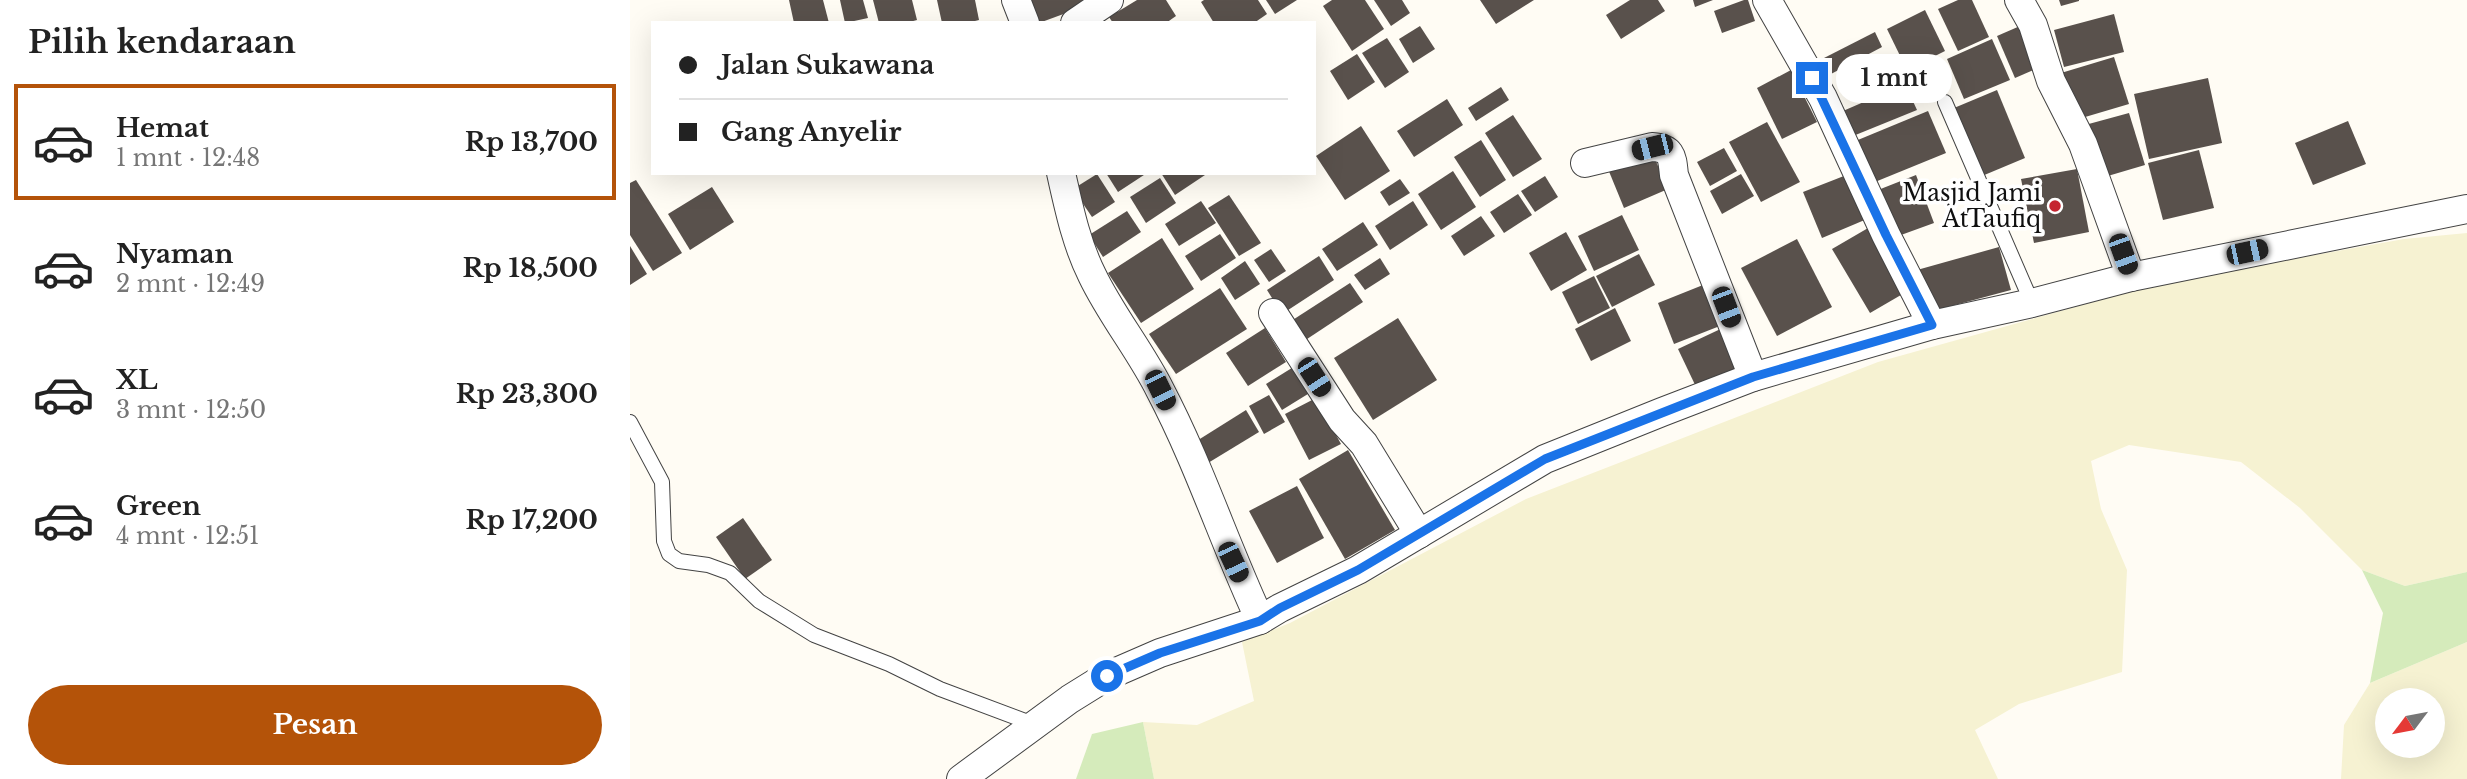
<!DOCTYPE html>
<html lang="id">
<head>
<meta charset="utf-8">
<style>
  body { margin:0; font-family:"Libre Baskerville",serif; background:#f6f6f6; color:#222; height:100vh; display:flex; flex-direction:column; font-size:26px; white-space:nowrap }
  * { box-sizing:border-box; margin:0 }
  p { font-size:23px; color:#767676 }
  .icon { flex:none; width:38px; height:38px; fill:none; stroke:currentColor; stroke-width:2; stroke-linecap:round; stroke-linejoin:round }
  .map { position:relative; flex:1; overflow:hidden }
  .details { display:flex; flex-direction:column; background:#fff; width:630px }
  .details>* { flex:none }
  .top-card { position:absolute; left:21px; top:21px; width:665px; height:154px; border-radius:0px; box-shadow:0 7px 28px #0002; display:grid; align-content:center; height:154px; padding:0 28px; background:#fff }
  .needle { width:46px; rotate:238deg }
  .buttons { position:absolute; left:1745px; top:688px; display:grid; gap:14px }
  .buttons a { display:grid; place-items:center; width:70px; height:70px; border-radius:50%; background:#fff; box-shadow:0 7px 28px #0002; font-size:35px }
  .end { position:absolute; width:32px; height:32px; margin:-16px; border:9px solid #1a73e8; background:#fff; box-shadow:0 0 0 4px #fff }
  .from { border-radius:50% }
  .bubble { position:absolute; height:49px; border-radius:24px; background:#fff; box-shadow:0 7px 28px #0002; font-size:23px; font-weight:700; line-height:49px; text-align:center }
  .car { position:absolute; width:21px; height:42px; margin:-21px -10px; border-radius:9px; box-shadow:0 0 5px 2px #0007; background:linear-gradient(#222 24%,#8ab4d8 0 40%,#222 0 76%,#8ab4d8 0 86%,#222 0) }
  .top-card b { display:flex; align-items:center; gap:24px; height:66px; font-size:26px }
  .top-card b+b { border-top:2px solid #e0e0e0 }
  .top-card i { width:18px; height:18px; background:#222 }
  ul { padding:0; list-style:none }
  li { display:flex; align-items:center; gap:21px; height:116px; margin:0 14px 10px; padding:0 14px; border:4px solid transparent; border-radius:0px }
  li div { flex:1 }
  li b { display:block; font-size:26px }
  li em { font-style:normal; font-weight:700 }
  li.active { border-color:#b45309 }
  li>.icon { width:63px; height:63px; stroke-width:1.5 }
  h2 { padding:0 28px; font-size:32px; line-height:84px }
  .button { display:flex; gap:14px; margin-top:auto; padding:14px 28px }
  .button a { flex:1; height:80px; border-radius:42px; background:#b45309; color:#fff; font-size:28px; font-weight:700; line-height:80px; text-align:center }
  main { display:flex; flex:1; min-height:0 }
  .map>svg:first-child { display:block }
  .farmland { fill:#f6f2d2; fill-rule:evenodd }
  .green { fill:#d5ebbb }
  .building { fill:#59514c }
  .lines { fill:none; stroke-linecap:round; stroke-linejoin:round }
  .service-casing { stroke:#434343; stroke-width:16 }
  .minor-casing { stroke:#434343; stroke-width:30 }
  .service { stroke:#fff; stroke-width:14 }
  .minor { stroke:#fff; stroke-width:28 }
  .route { stroke:#1a73e8; stroke-width:9 }
  .poi-dot { fill:#c5242f; stroke:#fff; stroke-width:2.5 }
  .labels { text-anchor:middle; dominant-baseline:central; stroke-width:7; stroke-linejoin:round; paint-order:stroke }
  .poi-label { font-size:23px; fill:#101010; stroke:#fff; text-anchor:end }
</style>
</head>
<body>
<main>
<section class="details">
<h2>Pilih kendaraan</h2>
<ul>
<li class="active"><svg class="icon" aria-label="car" viewBox="0 0 24 24"><path d="M5 17H2v-5l4-1 3-4h7l3 4 3 1v5h-3M9 17h6M6 11h13"/><circle cx="7" cy="17" r="2"/><circle cx="17" cy="17" r="2"/></svg><div><b>Hemat</b><p>1 mnt · 12:48</p></div><em>Rp 13,700</em></li>
<li><svg class="icon" aria-label="car" viewBox="0 0 24 24"><path d="M5 17H2v-5l4-1 3-4h7l3 4 3 1v5h-3M9 17h6M6 11h13"/><circle cx="7" cy="17" r="2"/><circle cx="17" cy="17" r="2"/></svg><div><b>Nyaman</b><p>2 mnt · 12:49</p></div><em>Rp 18,500</em></li>
<li><svg class="icon" aria-label="car" viewBox="0 0 24 24"><path d="M5 17H2v-5l4-1 3-4h7l3 4 3 1v5h-3M9 17h6M6 11h13"/><circle cx="7" cy="17" r="2"/><circle cx="17" cy="17" r="2"/></svg><div><b>XL</b><p>3 mnt · 12:50</p></div><em>Rp 23,300</em></li>
<li><svg class="icon" aria-label="car" viewBox="0 0 24 24"><path d="M5 17H2v-5l4-1 3-4h7l3 4 3 1v5h-3M9 17h6M6 11h13"/><circle cx="7" cy="17" r="2"/><circle cx="17" cy="17" r="2"/></svg><div><b>Green</b><p>4 mnt · 12:51</p></div><em>Rp 17,200</em></li>
</ul>
<div class="button"><a>Pesan</a></div>
</section>
<div class="map">
<svg width="1837" height="779" viewBox="0 0 1837 779">
  <rect width="100%" height="100%" fill="#fffcf4"/>
  <!-- farmland -->
  <g class="farmland">
    <polygon points="1837,233 1837,572 1775,586 1732,570 1670,508 1611,462 1499,445 1461,461 1471,509 1497,570 1492,672 1389,704 1345,730 1368,779 524,779 513,722 567,725 624,701 612,642 660,623 896,499 1248,362 1535,282 1774,239"/>
    <path d="M1837,642V779H1711L1714,725L1740,683ZM1757,700H1802V746H1757Z"/>
  </g>
  <!-- green -->
  <g class="green">
    <polygon points="1732,570 1775,586 1837,572 1837,642 1740,683 1753,613"/>
    <polygon points="513,722 524,779 446,779 462,734"/>
  </g>
  <!-- building -->
  <g class="building">
    <polygon points="159,0 193,0 199,23 164,23"/>
    <polygon points="210,0 233,0 238,18 215,23"/>
    <polygon points="243,0 282,0 287,20 276,23 249,23"/>
    <polygon points="307,0 345,0 349,20 337,23 312,23"/>
    <polygon points="401,0 457,0 458,5 409,23"/>
    <polygon points="507,0 536,0 546,16 536,23 483,23 479,17"/>
    <polygon points="574,0 628,0 637,14 624,23 584,23 571,2"/>
    <polygon points="636,0 667,0 645,14"/>
    <polygon points="702,0 735,0 754,29 722,51 693,6"/>
    <polygon points="744,0 772,0 780,13 761,26"/>
    <polygon points="850,0 904,0 866,24"/>
    <polygon points="1000,0 1028,0 1035,11 991,39 976,15"/>
    <polygon points="1063,0 1083,0 1065,7"/>
    <polygon points="1114,0 1118,0 1125,21 1092,33 1084,11"/>
    <polygon points="1328,0 1342,0 1359,37 1328,51 1308,9"/>
    <polygon points="1429,0 1449,0 1449,1 1431,6"/>
    <polygon points="1295,10 1315,51 1277,70 1257,29"/>
    <polygon points="1484,14 1494,52 1434,67 1424,30"/>
    <polygon points="790,26 805,49 783,63 769,39"/>
    <polygon points="1390,26 1408,68 1385,78 1367,36"/>
    <polygon points="1245,32 1252,47 1201,74 1194,58"/>
    <polygon points="757,38 779,72 755,88 732,53"/>
    <polygon points="1362,39 1380,80 1334,99 1317,59"/>
    <polygon points="727,54 745,82 718,100 700,71"/>
    <polygon points="1484,57 1499,104 1445,120 1431,73"/>
    <polygon points="1161,70 1187,122 1152,139 1127,88"/>
    <polygon points="1578,78 1592,143 1519,159 1504,94"/>
    <polygon points="1275,84 1287,110 1223,136 1213,111"/>
    <polygon points="871,87 879,100 846,121 838,108"/>
    <polygon points="1367,90 1395,158 1352,176 1324,108"/>
    <polygon points="817,99 833,125 784,157 767,131"/>
    <polygon points="1298,111 1316,153 1240,184 1223,142"/>
    <polygon points="1499,113 1515,165 1471,178 1455,125"/>
    <polygon points="883,115 912,159 883,177 855,133"/>
    <polygon points="1718,121 1736,164 1683,185 1665,143"/>
    <polygon points="1137,122 1170,182 1131,202 1099,142"/>
    <polygon points="731,126 760,171 715,200 686,156"/>
    <polygon points="851,140 876,180 850,197 824,157"/>
    <polygon points="1094,148 1107,171 1080,186 1067,162"/>
    <polygon points="1021,150 1038,189 994,208 978,169"/>
    <polygon points="1569,150 1584,208 1533,220 1518,163"/>
    <polygon points="1447,169 1459,232 1404,243 1391,179"/>
    <polygon points="823,171 846,207 811,230 788,194"/>
    <polygon points="476,173 517,173 488,192"/>
    <polygon points="531,173 574,173 575,175 545,195"/>
    <polygon points="467,174 485,202 462,217 443,189"/>
    <polygon points="1111,174 1124,196 1092,214 1080,191"/>
    <polygon points="1219,174 1237,219 1192,238 1173,192"/>
    <polygon points="1286,175 1304,223 1260,239 1243,192"/>
    <polygon points="915,176 928,197 905,212 891,191"/>
    <polygon points="530,178 546,203 516,223 500,197"/>
    <polygon points="770,179 780,193 759,206 750,192"/>
    <polygon points="6,180 52,253 23,271 0,235 0,183"/>
    <polygon points="82,187 104,222 60,250 38,214"/>
    <polygon points="888,194 902,215 874,233 860,212"/>
    <polygon points="599,195 631,243 609,256 578,208"/>
    <polygon points="571,201 586,223 549,246 535,224"/>
    <polygon points="783,201 798,225 760,250 745,226"/>
    <polygon points="497,211 511,232 473,257 459,235"/>
    <polygon points="992,215 1009,250 964,271 948,236"/>
    <polygon points="851,216 865,236 834,256 821,236"/>
    <polygon points="733,222 748,245 707,271 692,249"/>
    <polygon points="1245,224 1283,288 1240,313 1202,249"/>
    <polygon points="936,232 957,270 921,291 899,253"/>
    <polygon points="590,234 606,258 571,281 555,256"/>
    <polygon points="532,238 564,289 511,323 478,273"/>
    <polygon points="1167,239 1202,307 1147,336 1111,268"/>
    <polygon points="0,246 17,274 0,285"/>
    <polygon points="1369,247 1381,290 1299,312 1287,270"/>
    <polygon points="641,249 656,271 639,282 624,260"/>
    <polygon points="1009,254 1025,285 982,307 966,276"/>
    <polygon points="689,256 704,280 652,314 637,290"/>
    <polygon points="750,258 760,274 735,290 724,275"/>
    <polygon points="615,261 630,284 605,300 591,278"/>
    <polygon points="964,276 980,308 948,324 932,292"/>
    <polygon points="1083,281 1100,322 1044,344 1028,303"/>
    <polygon points="720,283 733,302 671,343 658,323"/>
    <polygon points="590,288 617,329 546,374 519,334"/>
    <polygon points="985,308 1001,341 961,361 945,329"/>
    <polygon points="768,318 807,380 743,420 704,358"/>
    <polygon points="1099,325 1119,367 1068,391 1048,349"/>
    <polygon points="635,328 656,362 618,386 596,353"/>
    <polygon points="670,363 686,389 652,410 636,384"/>
    <polygon points="639,395 655,422 634,434 619,406"/>
    <polygon points="686,398 711,444 679,460 655,414"/>
    <polygon points="616,410 629,432 578,463 565,442"/>
    <polygon points="718,450 765,530 715,559 669,479"/>
    <polygon points="667,486 694,538 647,563 619,511"/>
    <polygon points="113,518 142,560 115,579 86,537"/>
  </g>
  <g class="lines">
    <defs>
      <g id="service">
        <polyline points="1315,102 1402,303"/>
        <polyline points="0,422 32,482 34,541 39,554 49,561 78,565 100,573 129,601 184,635 259,664 310,689 406,725"/>
      </g>
      <g id="minor">
        <polyline points="386,0 395,23"/>
        <polyline points="1137,0 1193,98 1256,235 1302,325"/>
        <polyline points="1389,0 1403,25 1421,81 1453,144 1501,277"/>
        <polyline points="445,23 479,0"/>
        <path d="M955,163L1022,147C1043,148 1042,158 1044,175L1123,377"/>
        <path d="M431,173C439,208 446,243 462,275C481,315 510,350 530,390C569,464 595,545 630,620"/>
        <polyline points="643,313 712,420 734,444 789,534"/>
        <polyline points="331,779 440,699 477,676 530,653 630,620 650,608 728,570 915,459 1032,412 1123,377 1302,325 1402,303 1501,277 1837,209"/>
      </g>
    </defs>
    <!-- service casing -->
    <use href="#service" class="service-casing"/>
    <!-- minor casing -->
    <use href="#minor" class="minor-casing"/>
    <!-- service -->
    <use href="#service" class="service"/>
    <!-- minor -->
    <use href="#minor" class="minor"/>
  </g>
  <g class="lines">
    <!-- route -->
    <polyline class="route" points="477,676 530,653 630,621 650,608 728,570 915,459 1123,377 1302,325 1256,235 1182,78"/>
  </g>
  <!-- markers -->
  <circle class="poi-dot" cx="1425" cy="206" r="7"/>
  <g class="labels">
    <!-- poi labels -->
    <g class="poi-label">
      <text x="1411" y="193">Masjid Jami<tspan x="1411" dy="26">AtTaufiq</tspan></text>
    </g>
  </g>
</svg>
<div class="buttons">
<a><svg class="needle" viewBox="-14 -14 28 28"><path d="M0-13l5 13h-10z" fill="#e53935"/><path d="M0 13l5-13h-10z" fill="#767676"/></svg></a>
</div>
<i class="end from" style="left:477px;top:676px"></i>
<i class="end" style="left:1182px;top:78px"></i>
<div class="bubble" style="left:1206px;top:54px;width:116px">1 mnt</div>
<i class="car" style="left:1022px;top:147px;rotate:256deg"></i>
<i class="car" style="left:1617px;top:252px;rotate:78deg"></i>
<i class="car" style="left:1493px;top:254px;rotate:160deg"></i>
<i class="car" style="left:1096px;top:307px;rotate:159deg"></i>
<i class="car" style="left:684px;top:377px;rotate:147deg"></i>
<i class="car" style="left:530px;top:390px;rotate:154deg"></i>
<i class="car" style="left:603px;top:562px;rotate:155deg"></i>
<div class="top-card">
<b><i class="from"></i>Jalan Sukawana</b>
<b><i></i>Gang Anyelir</b>
</div>
</div>
</main>
</body>
</html>
